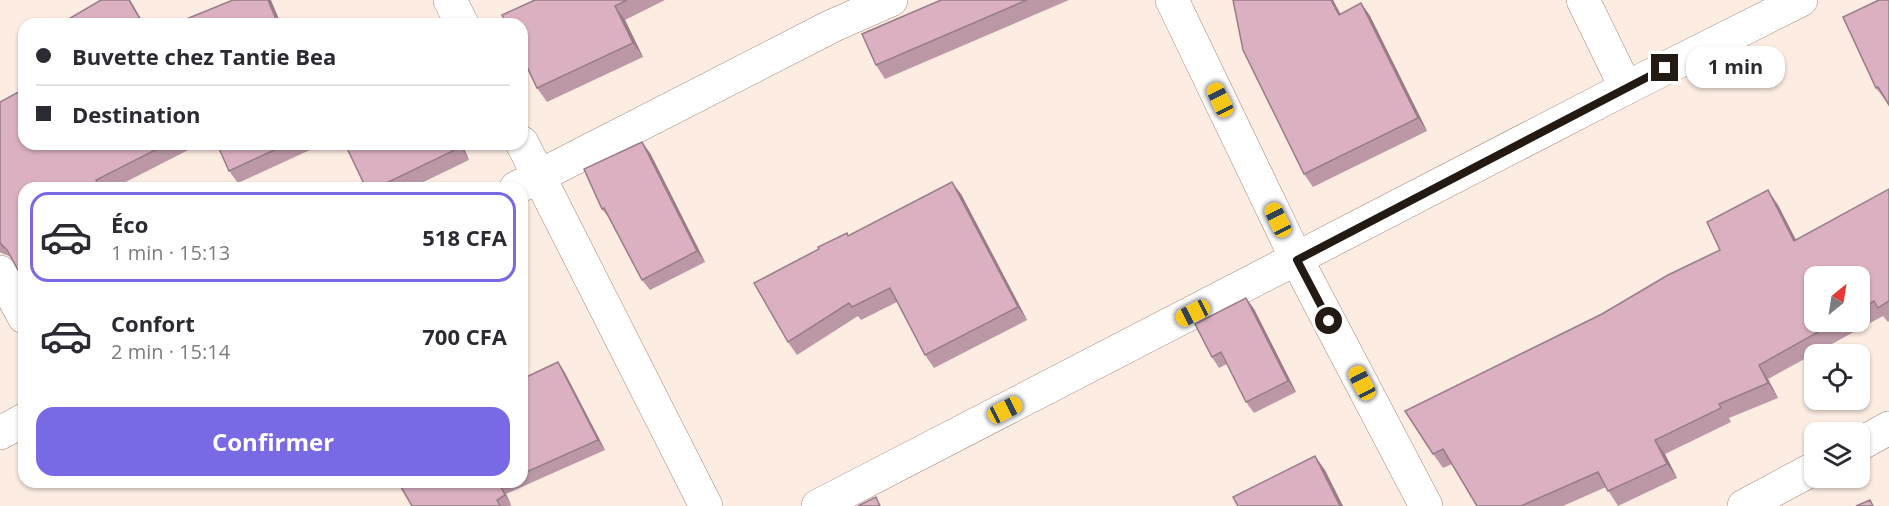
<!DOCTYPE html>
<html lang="fr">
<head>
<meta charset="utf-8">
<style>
  body { margin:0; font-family:"Open Sans",sans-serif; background:#f7f7f7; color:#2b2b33; height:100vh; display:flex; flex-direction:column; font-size:22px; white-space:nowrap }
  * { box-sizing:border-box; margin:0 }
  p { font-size:20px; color:#7c7c81 }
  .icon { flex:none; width:33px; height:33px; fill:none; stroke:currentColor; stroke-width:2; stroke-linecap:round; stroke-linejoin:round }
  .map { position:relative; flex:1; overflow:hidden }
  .drawer { position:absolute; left:18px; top:182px; width:510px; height:306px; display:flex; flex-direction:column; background:#fff; border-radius:18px; box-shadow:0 2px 4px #0004 }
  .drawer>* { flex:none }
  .guide { position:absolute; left:18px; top:18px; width:510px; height:132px; border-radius:18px; box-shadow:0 2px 4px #0004; display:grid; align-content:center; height:132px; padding:0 18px; background:#fff }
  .needle { width:39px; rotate:30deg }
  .tools { position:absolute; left:1804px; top:266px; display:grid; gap:12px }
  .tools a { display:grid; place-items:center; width:66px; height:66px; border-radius:12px; background:#fff; box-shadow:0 2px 4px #0004; font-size:30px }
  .end { position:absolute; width:27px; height:27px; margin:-14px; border:8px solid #231a13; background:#fff; box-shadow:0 0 0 3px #fff }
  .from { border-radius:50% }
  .bubble { position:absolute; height:42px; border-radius:18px; background:#fff; box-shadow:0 2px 4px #0004; font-size:20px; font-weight:700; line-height:42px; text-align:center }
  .car { position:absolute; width:18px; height:36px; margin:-18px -9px; border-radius:8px; box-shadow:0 0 4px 2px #0007; background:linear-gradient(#f5c518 24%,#345 0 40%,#f5c518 0 76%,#345 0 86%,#f5c518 0) }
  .guide b { display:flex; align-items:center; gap:21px; height:57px; font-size:22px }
  .guide b+b { border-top:2px solid #e1e1e2 }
  .guide i { width:15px; height:15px; background:#2b2b33 }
  ul { padding:10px 0 0; list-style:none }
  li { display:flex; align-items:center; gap:18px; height:90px; margin:0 12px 9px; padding:0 6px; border:3px solid transparent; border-radius:18px }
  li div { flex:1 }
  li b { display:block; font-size:22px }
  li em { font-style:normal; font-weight:700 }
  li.on { border-color:#786ae5 }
  li>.icon { width:54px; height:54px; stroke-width:1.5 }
  .button { display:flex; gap:12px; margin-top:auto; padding:12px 18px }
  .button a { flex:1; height:69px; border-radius:18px; background:#786ae5; color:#fff; font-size:24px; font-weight:700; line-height:69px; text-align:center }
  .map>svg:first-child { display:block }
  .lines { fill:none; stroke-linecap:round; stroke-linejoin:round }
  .minor-casing { stroke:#a38a79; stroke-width:34 }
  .minor { stroke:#fff; stroke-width:33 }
  .wall { fill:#bc98a7; fill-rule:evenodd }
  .shaded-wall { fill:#997c88 }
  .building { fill:#dbb1c2; stroke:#997c88; stroke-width:1.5 }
  .route { stroke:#231a13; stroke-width:8 }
</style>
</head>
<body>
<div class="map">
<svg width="1889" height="506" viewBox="0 0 1889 506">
  <rect width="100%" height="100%" fill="#fcece1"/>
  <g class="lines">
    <defs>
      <g id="minor">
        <polyline points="450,0 462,24"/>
        <polyline points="1172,0 1297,260 1426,506"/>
        <polyline points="1583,0 1626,88"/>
        <polyline points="522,143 706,506"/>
        <polyline points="516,188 832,26 891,0"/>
        <polyline points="0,272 24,317"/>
        <polyline points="0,433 24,420"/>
        <polyline points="1860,444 1889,428"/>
        <polyline points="818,506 1626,88 1801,0"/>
        <polyline points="1744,506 1815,468"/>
      </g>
    </defs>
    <!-- minor casing -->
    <use href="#minor" class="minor-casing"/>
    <!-- minor -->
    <use href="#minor" class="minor"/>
  </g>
  <!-- wall -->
  <g class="wall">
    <polygon points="535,0 665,0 625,20 643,57 547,102 537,88"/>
    <polygon points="941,0 1069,0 885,79 876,65"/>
    <polygon points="1233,0 1333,0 1340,14 1361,3 1370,16 1427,131 1313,187 1304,174"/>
    <polygon points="1843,17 1887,101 1886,101 1876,88"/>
    <polygon points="0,102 24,144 200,144 114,188 24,188 24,281 12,258 9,256 1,253 0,252"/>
    <polygon points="217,144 323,144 238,183 229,171"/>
    <polygon points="462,144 469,160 411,188 366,188"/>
    <polygon points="650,153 705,262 650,290 642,280 610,219 602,209"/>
    <path d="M1889,189V321L1888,322L1883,316L1768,379L1778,398L1729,418L1731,422L1665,454L1677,478L1618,506L1606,487L1563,506H1477L1452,464L1443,468L1433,454L1602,314L1720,250L1778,205L1796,240ZM1860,276V321H1815Z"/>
    <polygon points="961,194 1027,320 934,368 925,355 897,302 861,320 858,316 797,355 788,342 819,249 849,236"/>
    <polygon points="1246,298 1254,309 1296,392 1254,413 1246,402 1227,364 1219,368 1212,357"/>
    <polygon points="558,362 565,373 605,450 506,494 511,506 412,506 398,482 522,482 522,379"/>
  </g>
  <!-- shaded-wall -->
  <g class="shaded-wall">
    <polygon points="129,0 130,0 144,24 143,24"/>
    <polygon points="268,0 271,0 281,24 278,24"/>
    <polygon points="1331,0 1333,0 1348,28 1339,15"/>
    <polygon points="1361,3 1370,16 1427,131 1418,118"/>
    <polygon points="615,6 625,20 643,57 633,43"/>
    <polygon points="642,142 650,153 705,262 697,251"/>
    <polygon points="459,144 462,144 469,160 461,147"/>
    <polygon points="952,182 961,194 1027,320 1018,307"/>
    <polygon points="1768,190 1778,205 1804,256 1794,241"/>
    <polygon points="1246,298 1254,309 1296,392 1288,381"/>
    <polygon points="558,362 565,373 605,450 598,440"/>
    <polygon points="1759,365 1768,379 1778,398 1768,383"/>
    <polygon points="1655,440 1665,454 1677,478 1667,464"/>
    <polygon points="1315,456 1325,470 1343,506 1340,506"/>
    <polygon points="499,484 506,494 512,506 505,495"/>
  </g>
  <!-- building -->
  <g class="building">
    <polygon points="101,0 129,0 143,24 60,24"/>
    <polygon points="233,0 268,0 278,24 174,24"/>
    <polygon points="535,0 627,0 615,6 633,43 537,88 522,56 522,24 507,24 502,15"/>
    <polygon points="941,0 1027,0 876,65 862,34"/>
    <polygon points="1233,0 1331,0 1339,15 1361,3 1418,118 1304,174 1243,50"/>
    <polygon points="1879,0 1889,0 1889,105 1878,87 1876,88 1843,17"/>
    <polygon points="24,89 24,144 167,144 96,180 100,188 24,188 24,279 23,279 7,250 0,243 0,102"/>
    <polygon points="642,142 697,251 642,280 604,208 602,209 584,169"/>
    <polygon points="217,144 287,144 229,171"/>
    <polygon points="345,144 459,144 461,147 376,188 366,188"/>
    <polygon points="952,182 1018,307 925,355 890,288 852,307 849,303 788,342 754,283 819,249 818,247 847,233 848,236"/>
    <polygon points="1889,189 1889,301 1878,308 1874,301 1860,309 1860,276 1815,276 1815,321 1838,321 1759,365 1768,383 1719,404 1721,408 1655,440 1667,464 1608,491 1598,472 1521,506 1477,506 1443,449 1433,454 1405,411 1602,314 1668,275 1720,250 1707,222 1768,190 1794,241"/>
    <polygon points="1246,298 1288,381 1246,402 1221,352 1212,357 1195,324"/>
    <polygon points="558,362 598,440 522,474 522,379"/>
    <polygon points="1315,456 1340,506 1238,506 1233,497"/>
    <polygon points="398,482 504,482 499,484 505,495 497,500 500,506 412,506"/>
    <polygon points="876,497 880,506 858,506"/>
    <polygon points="1870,500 1873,506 1856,506"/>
  </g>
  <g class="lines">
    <!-- route -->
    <polyline class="route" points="1329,321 1297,260 1665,68"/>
  </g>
</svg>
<div class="tools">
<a><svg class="needle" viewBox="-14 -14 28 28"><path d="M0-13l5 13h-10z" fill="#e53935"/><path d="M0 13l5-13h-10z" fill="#7c7c81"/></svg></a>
<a><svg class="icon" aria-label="locate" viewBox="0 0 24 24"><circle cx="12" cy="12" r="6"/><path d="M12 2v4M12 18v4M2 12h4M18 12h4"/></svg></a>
<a><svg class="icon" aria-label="layers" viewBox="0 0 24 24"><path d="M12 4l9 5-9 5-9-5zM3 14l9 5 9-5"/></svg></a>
</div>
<i class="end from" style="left:1329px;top:321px"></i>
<i class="end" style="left:1665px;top:68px"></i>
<div class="bubble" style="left:1686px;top:46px;width:99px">1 min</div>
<i class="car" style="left:1220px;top:100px;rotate:334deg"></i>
<i class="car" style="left:1278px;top:220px;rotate:334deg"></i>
<i class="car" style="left:1193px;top:313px;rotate:243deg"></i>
<i class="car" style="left:1362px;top:383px;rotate:332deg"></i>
<i class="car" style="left:1005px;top:410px;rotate:63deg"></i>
<div class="guide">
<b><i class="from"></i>Buvette chez Tantie Bea</b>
<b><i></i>Destination</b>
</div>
<section class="drawer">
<ul>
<li class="on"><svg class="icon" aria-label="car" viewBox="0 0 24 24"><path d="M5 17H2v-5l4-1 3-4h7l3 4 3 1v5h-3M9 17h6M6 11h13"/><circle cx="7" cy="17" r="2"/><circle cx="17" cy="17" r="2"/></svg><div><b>Éco</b><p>1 min · 15:13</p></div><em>518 CFA</em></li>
<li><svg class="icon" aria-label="car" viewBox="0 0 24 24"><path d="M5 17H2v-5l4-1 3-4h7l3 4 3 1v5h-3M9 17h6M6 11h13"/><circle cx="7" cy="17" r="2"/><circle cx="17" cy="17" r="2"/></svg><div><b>Confort</b><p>2 min · 15:14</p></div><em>700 CFA</em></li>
</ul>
<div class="button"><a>Confirmer</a></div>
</section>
</div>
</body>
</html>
